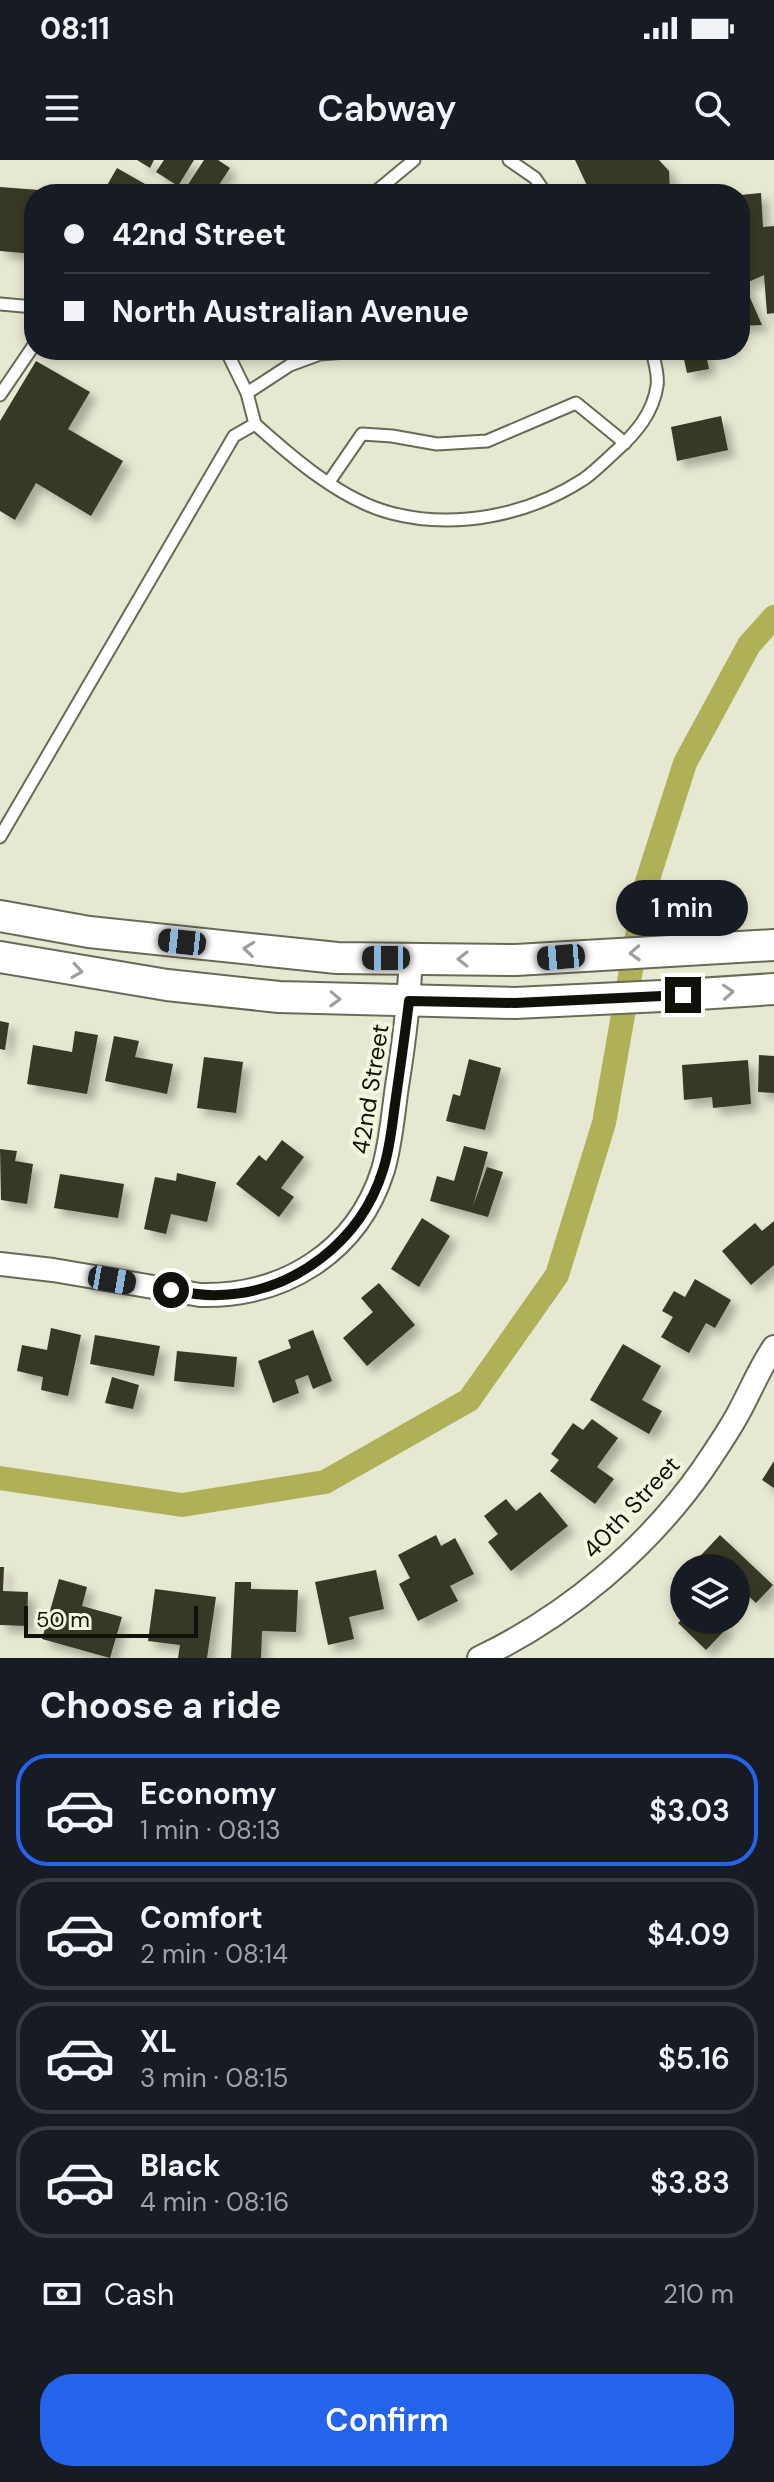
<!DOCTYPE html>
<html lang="en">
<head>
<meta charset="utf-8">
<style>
  body { margin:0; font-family:"DM Sans",sans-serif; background:#242831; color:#f1f3f6; height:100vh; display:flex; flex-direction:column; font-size:30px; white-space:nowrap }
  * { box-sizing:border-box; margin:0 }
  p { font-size:26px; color:#9ea1a6 }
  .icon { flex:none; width:44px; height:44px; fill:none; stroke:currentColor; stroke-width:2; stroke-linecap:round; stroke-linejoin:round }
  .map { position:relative; height:1498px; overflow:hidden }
  .sheet { display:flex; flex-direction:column; background:#171b24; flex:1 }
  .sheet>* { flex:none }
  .guide { position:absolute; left:24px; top:24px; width:726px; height:176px; border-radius:32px; box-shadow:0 4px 12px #0003; display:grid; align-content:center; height:176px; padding:0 40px; background:#171b24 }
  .controls { position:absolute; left:670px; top:1394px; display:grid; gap:16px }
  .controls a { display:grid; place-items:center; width:80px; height:80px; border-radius:50%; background:#171b24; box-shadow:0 4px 12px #0003; font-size:40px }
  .scale { position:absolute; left:24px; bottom:20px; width:174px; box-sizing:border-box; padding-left:8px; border:4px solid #101109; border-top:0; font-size:22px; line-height:28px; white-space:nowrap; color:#101109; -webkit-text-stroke:6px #f4f6df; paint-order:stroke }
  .end { position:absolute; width:36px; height:36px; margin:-18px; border:10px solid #101109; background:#fff; box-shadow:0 0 0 4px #fff }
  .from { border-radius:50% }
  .bubble { position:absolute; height:56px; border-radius:28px; background:#171b24; box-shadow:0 4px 12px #0003; font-size:26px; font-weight:600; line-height:56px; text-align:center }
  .car { position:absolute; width:24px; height:48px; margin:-24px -12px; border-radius:10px; box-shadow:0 0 6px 2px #0007; background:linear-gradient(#222 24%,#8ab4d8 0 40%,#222 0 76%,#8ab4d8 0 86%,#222 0) }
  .guide b { display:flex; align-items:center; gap:28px; height:76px; font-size:30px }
  .guide b+b { border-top:2px solid #363941 }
  .guide i { width:20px; height:20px; background:#f1f3f6 }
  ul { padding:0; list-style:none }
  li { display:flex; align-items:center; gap:24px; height:112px; margin:0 16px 12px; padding:0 24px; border:4px solid #363941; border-radius:32px }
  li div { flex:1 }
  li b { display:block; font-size:30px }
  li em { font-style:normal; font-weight:600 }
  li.selected { border-color:#2563eb }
  li>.icon { width:72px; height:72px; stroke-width:1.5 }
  h2 { padding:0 40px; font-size:36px; line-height:96px }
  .pay { display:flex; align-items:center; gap:20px; height:88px; padding:0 40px; font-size:30px }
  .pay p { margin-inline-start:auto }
  .button { display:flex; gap:16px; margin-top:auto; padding:16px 40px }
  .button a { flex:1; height:92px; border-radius:32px; background:#2563eb; color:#fff; font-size:32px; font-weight:600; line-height:92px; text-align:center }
  .status { display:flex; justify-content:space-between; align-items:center; height:56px; padding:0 40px; background:#171b24; direction:ltr }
  .status svg { height:22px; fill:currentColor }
  header { display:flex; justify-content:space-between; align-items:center; height:104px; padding:0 40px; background:#171b24; font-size:36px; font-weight:600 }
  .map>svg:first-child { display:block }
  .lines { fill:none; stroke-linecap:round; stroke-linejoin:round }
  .canal { stroke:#afb158; stroke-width:24 }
  .building { fill:#373826; filter:url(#shadow) }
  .lane-casing { stroke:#696a56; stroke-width:15 }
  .street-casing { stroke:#696a56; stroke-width:26 }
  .secondary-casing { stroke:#696a56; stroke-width:34 }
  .lane { stroke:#fff; stroke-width:11 }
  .street { stroke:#fff; stroke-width:22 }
  .secondary { stroke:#fff; stroke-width:30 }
  .oneway { stroke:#9fa09d }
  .route { stroke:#101109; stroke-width:10 }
  .labels { text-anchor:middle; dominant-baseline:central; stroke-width:8; stroke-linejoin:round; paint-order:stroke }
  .street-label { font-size:24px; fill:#101109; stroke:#f4f6df }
</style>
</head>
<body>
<div class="status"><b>08:11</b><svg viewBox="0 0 49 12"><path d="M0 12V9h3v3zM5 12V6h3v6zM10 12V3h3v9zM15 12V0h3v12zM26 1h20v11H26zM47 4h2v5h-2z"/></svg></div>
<header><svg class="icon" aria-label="menu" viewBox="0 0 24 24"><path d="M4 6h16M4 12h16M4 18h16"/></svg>Cabway<svg class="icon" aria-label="search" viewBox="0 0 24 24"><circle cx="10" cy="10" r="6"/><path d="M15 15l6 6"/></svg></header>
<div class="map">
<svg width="774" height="1498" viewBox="0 0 774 1498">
  <defs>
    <filter id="shadow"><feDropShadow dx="7" dy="7" stdDeviation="4" flood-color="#0004"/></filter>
  </defs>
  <rect width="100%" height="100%" fill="#e7e8d2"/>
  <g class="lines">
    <!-- canal -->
    <polyline class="canal" points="0,1318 182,1345 325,1322 469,1240 557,1115 604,963 646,725 685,603 749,485 774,457"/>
  </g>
  <!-- building -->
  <g class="building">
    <polygon points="137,0 154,0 150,8"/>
    <polygon points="164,0 194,0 178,26 156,12"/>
    <polygon points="204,0 218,0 230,8 213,34 193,34 185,29"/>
    <polygon points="575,0 659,0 669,11 670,34 591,34"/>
    <polygon points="117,8 145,24 139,34 102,34"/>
    <polygon points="0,27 52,31 51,34 34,34 34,94 0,91"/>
    <polygon points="761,33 763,67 774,66 774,153 767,154 764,115 744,124 762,165 740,166 740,35"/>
    <polygon points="682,190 705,190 709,209 687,213"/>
    <polygon points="36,201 90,232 68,269 123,301 91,356 36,323 15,360 0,351 0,261"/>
    <polygon points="721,256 728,290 677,301 671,267"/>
    <polygon points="0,861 9,863 5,890 0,889"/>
    <polygon points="75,871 98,875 87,934 27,924 33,885 72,892"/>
    <polygon points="114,876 139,881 135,897 173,904 167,934 105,921"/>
    <polygon points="759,895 774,896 774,933 758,932"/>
    <polygon points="204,897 243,902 236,953 197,948"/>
    <polygon points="469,899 501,908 485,970 446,961 453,934 460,936"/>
    <polygon points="748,900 751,944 713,948 712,937 684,940 682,905"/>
    <polygon points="282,980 304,997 281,1028 294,1037 279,1057 236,1024 259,995 266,1001"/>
    <polygon points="464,986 488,992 473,1046 487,1007 503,1012 488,1057 430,1041 437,1016 454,1021"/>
    <polygon points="0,989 17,991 15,1001 33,1004 27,1044 1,1040"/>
    <polygon points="177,1013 216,1022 207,1062 171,1054 166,1074 144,1069 155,1017 176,1021"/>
    <polygon points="60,1014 124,1024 118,1058 54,1048"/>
    <polygon points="422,1058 450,1076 419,1127 391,1109"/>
    <polygon points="774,1061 774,1105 751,1125 722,1091 755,1063 762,1071"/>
    <polygon points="695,1119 731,1140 715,1168 706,1163 689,1193 661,1177 673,1157 662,1151 674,1131 685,1137"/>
    <polygon points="379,1123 415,1165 367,1206 343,1178 373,1152 361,1138"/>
    <polygon points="51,1168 81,1175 68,1236 41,1230 43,1217 17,1211 22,1185 47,1190"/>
    <polygon points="313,1170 332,1221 313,1229 308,1215 295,1220 299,1233 273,1243 258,1201 291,1188 288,1180"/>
    <polygon points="95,1175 160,1186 154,1216 90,1204"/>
    <polygon points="623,1184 661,1206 642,1240 662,1251 649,1274 590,1240"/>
    <polygon points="177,1191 237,1197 234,1227 174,1221"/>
    <polygon points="112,1217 139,1225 133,1249 105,1243"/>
    <polygon points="592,1259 618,1278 597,1307 614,1319 595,1344 550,1311 559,1300 551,1294 573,1263 583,1270"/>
    <polygon points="774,1301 774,1328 762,1320"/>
    <polygon points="540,1332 568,1366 511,1411 488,1382 498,1374 484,1356 506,1339 516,1351"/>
    <polygon points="436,1375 441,1386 455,1378 474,1414 450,1426 458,1441 418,1461 399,1424 410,1418 398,1395"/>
    <polygon points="720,1375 773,1425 756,1443 741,1429 736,1434 736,1408 689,1408"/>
    <polygon points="0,1407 4,1407 3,1431 28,1432 27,1466 0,1465"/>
    <polygon points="376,1410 384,1449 349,1457 354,1479 328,1485 315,1422"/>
    <polygon points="684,1413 684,1435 673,1425"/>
    <polygon points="59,1419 87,1427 82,1446 122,1457 110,1498 42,1479"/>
    <polygon points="235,1422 251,1422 251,1429 298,1430 296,1472 262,1471 261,1498 231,1498"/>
    <polygon points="155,1429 216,1437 207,1498 178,1498 180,1485 148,1481"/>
    <polygon points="684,1457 684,1460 718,1460 727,1468 706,1490 678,1463"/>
  </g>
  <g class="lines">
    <defs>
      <g id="lane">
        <polyline points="509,0 535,18 546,34"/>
        <polyline points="373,34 414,0"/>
        <polyline points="0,144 34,147"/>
        <polyline points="226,190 247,233 290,205 320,194 372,190"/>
        <polyline points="0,235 34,185"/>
        <path d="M255,264C293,298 341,340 391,353C455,370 529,355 584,319C595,311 606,300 616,291C636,273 653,253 657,226C659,215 654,201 652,190"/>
        <polyline points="329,322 362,274 392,276 437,284 487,281 576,243 625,283"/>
        <polyline points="0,677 234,276 255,264 247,233"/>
      </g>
      <g id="street">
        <path d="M0,1104L53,1110L200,1135C284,1137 357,1092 383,1010C391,983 393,954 397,926C404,883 409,841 411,798"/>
        <path d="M479,1498C567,1456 647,1389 703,1309C715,1291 729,1271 739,1252C751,1230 760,1207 774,1187"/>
      </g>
      <g id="secondary">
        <polyline points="0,756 89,772 337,798 516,800 774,785"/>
        <polyline points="0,797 167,825 279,837 515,843 683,835 774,829"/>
      </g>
    </defs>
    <!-- lane casing -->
    <use href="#lane" class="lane-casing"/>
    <!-- street casing -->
    <use href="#street" class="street-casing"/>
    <!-- secondary casing -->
    <use href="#secondary" class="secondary-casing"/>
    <!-- lane -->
    <use href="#lane" class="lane"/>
    <!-- street -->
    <use href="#street" class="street"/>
    <!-- secondary -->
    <use href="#secondary" class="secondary"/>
  </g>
  <!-- one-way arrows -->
  <defs><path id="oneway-chevron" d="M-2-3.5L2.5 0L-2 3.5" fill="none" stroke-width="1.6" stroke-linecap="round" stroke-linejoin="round" transform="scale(2)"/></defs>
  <g class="oneway">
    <use href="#oneway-chevron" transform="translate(249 789) rotate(-174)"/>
    <use href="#oneway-chevron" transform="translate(635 793) rotate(178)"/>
    <use href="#oneway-chevron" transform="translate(463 799) rotate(-179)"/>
    <use href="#oneway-chevron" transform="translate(77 811) rotate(9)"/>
    <use href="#oneway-chevron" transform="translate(728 832) rotate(-4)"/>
    <use href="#oneway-chevron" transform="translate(335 839) rotate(2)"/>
  </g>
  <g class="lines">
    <!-- route -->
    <path class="route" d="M171,1130C187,1133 203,1136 219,1135C294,1133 361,1081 383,1010C390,989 392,966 395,944C400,909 405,875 409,841L515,843L683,835"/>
  </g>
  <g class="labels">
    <!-- street labels -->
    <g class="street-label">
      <text transform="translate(370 929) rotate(-81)">42nd Street</text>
      <text transform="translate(631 1347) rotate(-47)">40th Street</text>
    </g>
  </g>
</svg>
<div class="controls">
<a><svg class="icon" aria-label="layers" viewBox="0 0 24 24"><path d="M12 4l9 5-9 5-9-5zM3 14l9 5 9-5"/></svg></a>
</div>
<div class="scale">50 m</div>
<i class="end from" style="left:171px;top:1130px"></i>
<i class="end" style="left:683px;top:835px"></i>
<div class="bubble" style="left:616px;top:720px;width:132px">1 min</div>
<i class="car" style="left:182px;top:782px;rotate:276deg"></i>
<i class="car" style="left:561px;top:797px;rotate:265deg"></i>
<i class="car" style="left:386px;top:798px;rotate:270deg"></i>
<i class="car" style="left:112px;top:1120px;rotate:100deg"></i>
<div class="guide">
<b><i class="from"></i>42nd Street</b>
<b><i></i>North Australian Avenue</b>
</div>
</div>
<section class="sheet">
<h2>Choose a ride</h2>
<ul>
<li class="selected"><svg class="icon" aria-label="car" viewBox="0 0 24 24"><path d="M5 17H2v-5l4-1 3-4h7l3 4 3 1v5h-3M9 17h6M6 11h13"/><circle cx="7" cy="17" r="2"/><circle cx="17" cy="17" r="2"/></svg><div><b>Economy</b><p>1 min · 08:13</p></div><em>$3.03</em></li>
<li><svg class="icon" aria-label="car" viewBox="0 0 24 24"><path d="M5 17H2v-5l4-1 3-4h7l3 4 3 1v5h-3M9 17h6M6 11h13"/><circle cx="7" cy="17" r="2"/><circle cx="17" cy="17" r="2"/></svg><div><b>Comfort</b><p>2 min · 08:14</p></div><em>$4.09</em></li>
<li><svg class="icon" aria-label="car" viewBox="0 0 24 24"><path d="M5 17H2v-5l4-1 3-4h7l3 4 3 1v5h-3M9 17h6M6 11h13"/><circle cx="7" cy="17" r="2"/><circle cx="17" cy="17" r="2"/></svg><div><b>XL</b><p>3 min · 08:15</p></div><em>$5.16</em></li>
<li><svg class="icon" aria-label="car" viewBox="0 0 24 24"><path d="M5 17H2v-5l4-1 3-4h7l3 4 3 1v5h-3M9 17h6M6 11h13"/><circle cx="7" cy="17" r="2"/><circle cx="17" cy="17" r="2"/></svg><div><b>Black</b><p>4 min · 08:16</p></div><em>$3.83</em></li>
</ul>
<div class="pay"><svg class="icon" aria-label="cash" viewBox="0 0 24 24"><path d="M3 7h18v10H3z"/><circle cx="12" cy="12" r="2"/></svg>Cash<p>210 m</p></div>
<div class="button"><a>Confirm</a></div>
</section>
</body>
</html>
